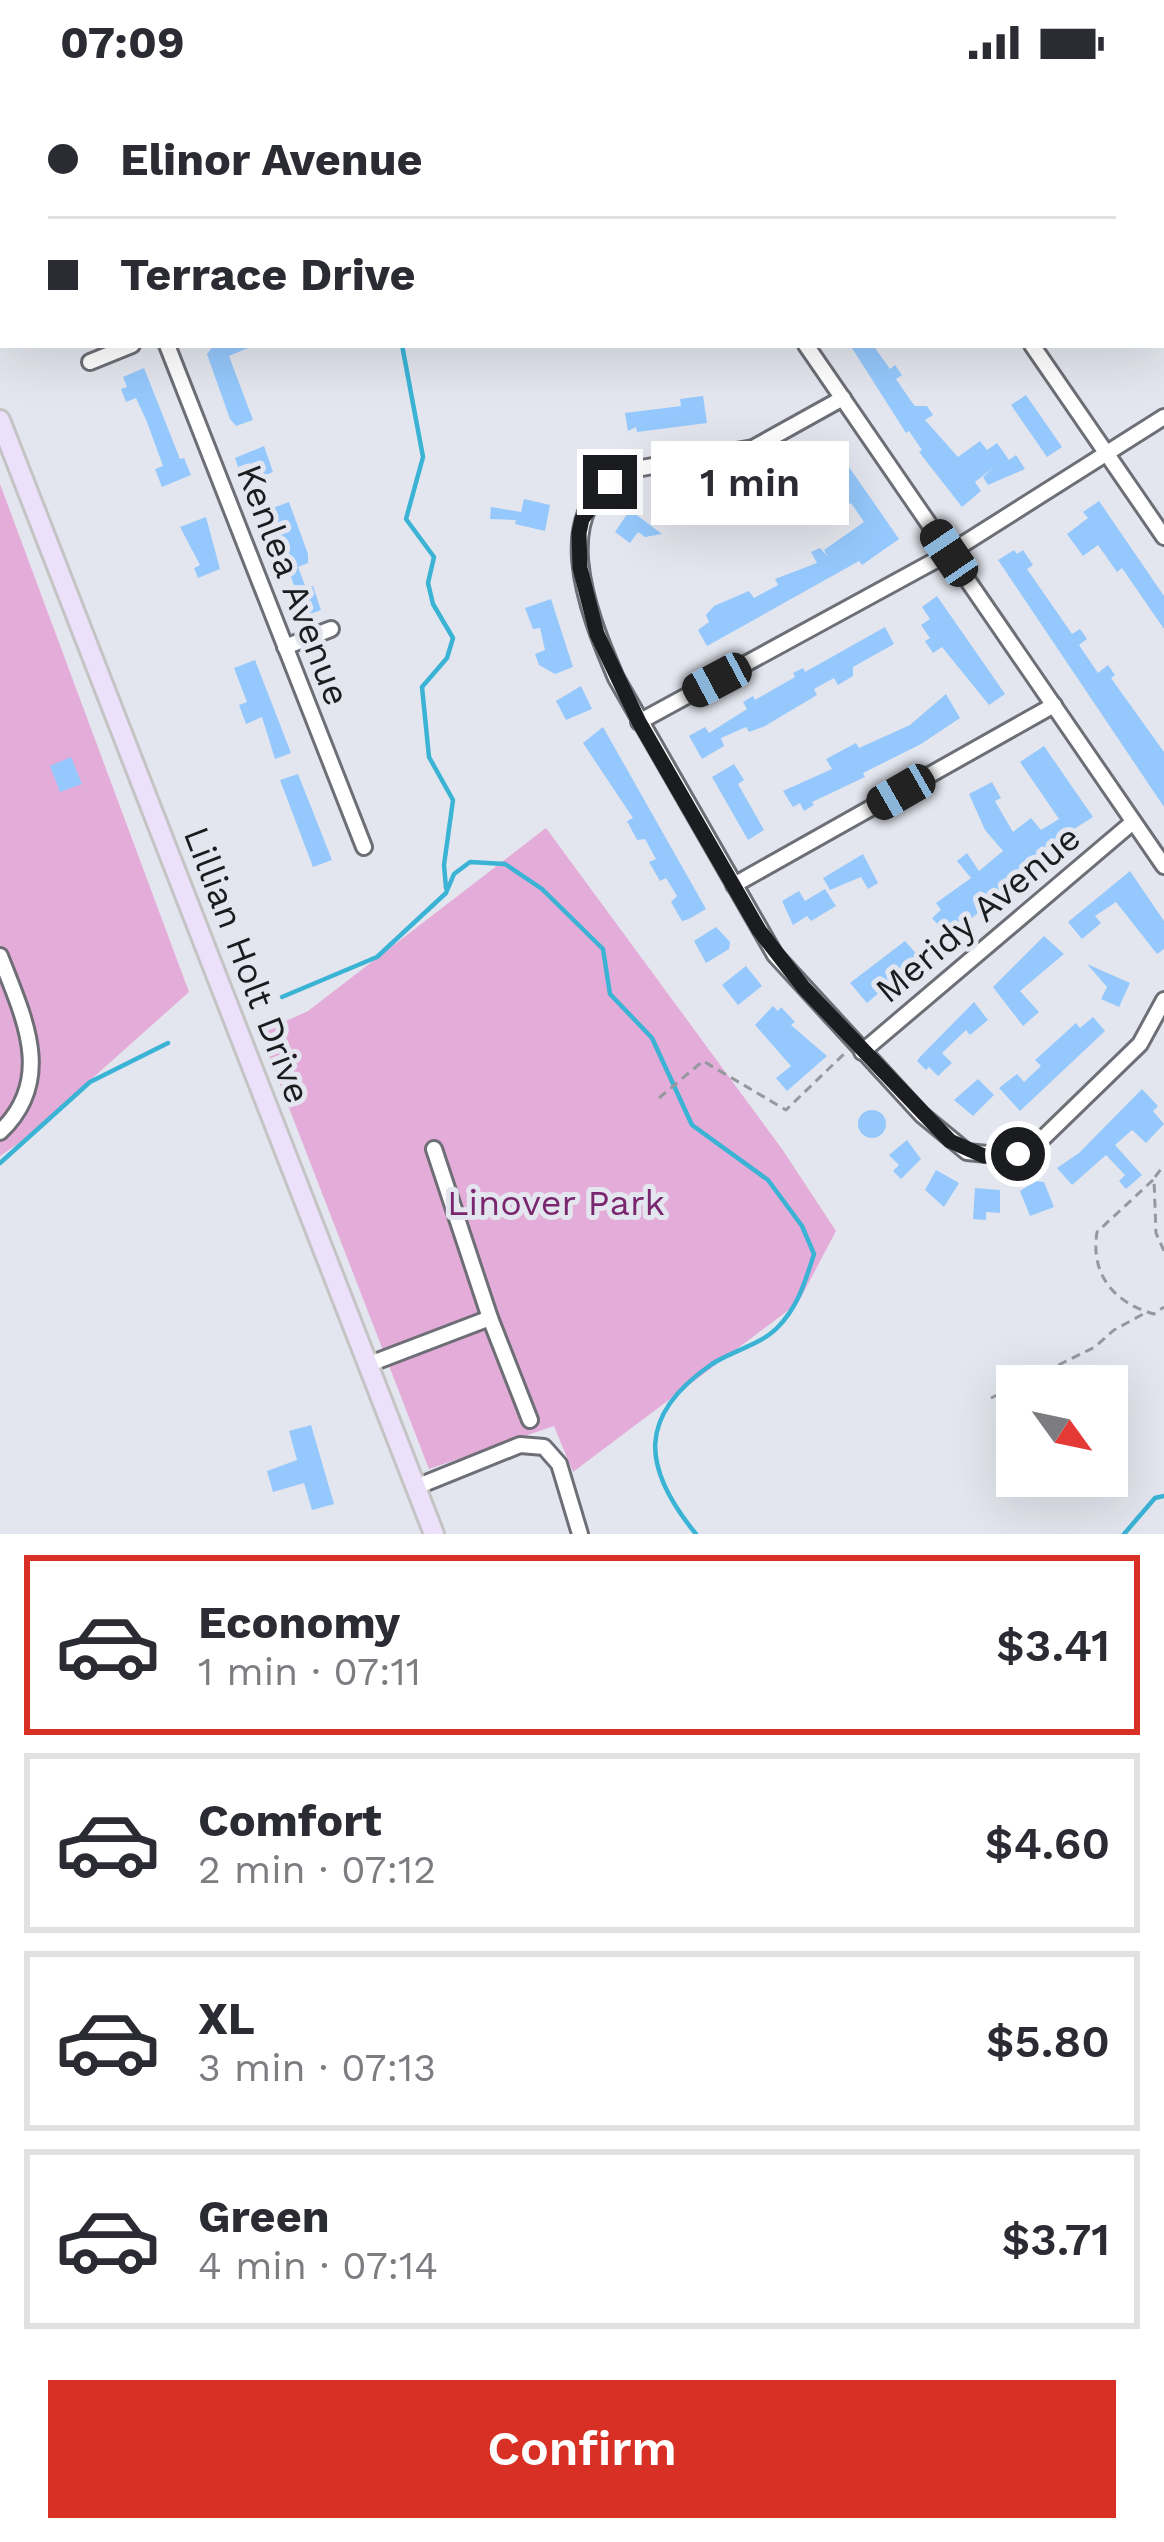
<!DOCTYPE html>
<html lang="en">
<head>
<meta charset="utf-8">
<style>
  body { margin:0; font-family:"Work Sans",sans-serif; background:#f2f2f3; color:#2b2b33; height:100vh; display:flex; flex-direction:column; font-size:45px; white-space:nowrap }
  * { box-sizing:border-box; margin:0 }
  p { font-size:39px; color:#7c7c81 }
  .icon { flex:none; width:66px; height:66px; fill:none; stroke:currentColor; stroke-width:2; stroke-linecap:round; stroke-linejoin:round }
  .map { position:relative; height:1450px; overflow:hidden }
  .side { display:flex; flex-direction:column; background:#fff; flex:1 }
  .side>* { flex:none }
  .banner { position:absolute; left:0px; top:0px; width:1164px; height:264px; box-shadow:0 12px 48px #0002; display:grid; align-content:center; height:264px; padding:0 48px; background:#fff }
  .needle { width:78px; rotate:123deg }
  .fabs { position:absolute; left:996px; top:1281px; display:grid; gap:24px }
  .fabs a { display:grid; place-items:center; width:132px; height:132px; border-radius:0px; background:#fff; box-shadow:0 12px 48px #0002; font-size:60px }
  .end { position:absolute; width:54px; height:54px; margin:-27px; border:15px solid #1b1c1f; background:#fff; box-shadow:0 0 0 6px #fff }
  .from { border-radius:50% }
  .bubble { position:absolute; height:84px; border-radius:0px; background:#fff; box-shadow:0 12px 48px #0002; font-size:39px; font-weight:600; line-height:84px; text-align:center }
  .car { position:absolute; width:36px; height:72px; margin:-36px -18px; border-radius:15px; box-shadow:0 0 9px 3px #0007; background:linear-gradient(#222 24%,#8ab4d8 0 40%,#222 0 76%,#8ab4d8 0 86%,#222 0) }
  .banner b { display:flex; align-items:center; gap:42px; height:114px; font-size:45px }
  .banner b+b { border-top:3px solid #e1e1e2 }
  .banner i { width:30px; height:30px; background:#2b2b33 }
  ul { padding:21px 0 0; list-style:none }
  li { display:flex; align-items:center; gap:36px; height:180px; margin:0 24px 18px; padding:0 24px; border:6px solid #e1e1e2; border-radius:0px }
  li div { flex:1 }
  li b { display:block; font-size:45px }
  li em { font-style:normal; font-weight:600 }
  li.current { border-color:#d93025 }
  li>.icon { width:108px; height:108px; stroke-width:1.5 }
  .action { display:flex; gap:24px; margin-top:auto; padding:24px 48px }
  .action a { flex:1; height:138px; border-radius:0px; background:#d93025; color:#fff; font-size:48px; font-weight:600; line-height:138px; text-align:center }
  .status { display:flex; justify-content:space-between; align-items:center; height:84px; padding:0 60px; background:#fff; direction:ltr }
  .status svg { height:33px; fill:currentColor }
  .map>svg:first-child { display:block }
  .green { fill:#e4acd8 }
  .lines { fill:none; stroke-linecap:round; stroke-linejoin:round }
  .stream { stroke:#3ab3d5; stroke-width:4.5 }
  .building { fill:#95c8fc }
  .minor-casing { stroke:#6d6e76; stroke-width:20 }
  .major-casing { stroke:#c4c4c5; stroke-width:24 }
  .path { stroke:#96989f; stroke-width:3; stroke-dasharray:9 6; stroke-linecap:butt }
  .minor { stroke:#fff; stroke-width:14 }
  .major { stroke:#ece0fb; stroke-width:18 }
  .route { stroke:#1b1c1f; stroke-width:15 }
  .labels { text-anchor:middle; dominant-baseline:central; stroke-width:10; stroke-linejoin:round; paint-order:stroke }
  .street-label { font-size:36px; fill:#1b1c1f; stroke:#e4e6ef }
  .park-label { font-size:36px; fill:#79266e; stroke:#e4e6ef }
</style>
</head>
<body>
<div class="status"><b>07:09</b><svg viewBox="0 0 49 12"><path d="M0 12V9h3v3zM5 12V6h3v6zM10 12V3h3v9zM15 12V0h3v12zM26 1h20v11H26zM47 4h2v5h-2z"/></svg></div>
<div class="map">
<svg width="1164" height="1450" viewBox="0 0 1164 1450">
  <rect width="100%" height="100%" fill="#e4e6ef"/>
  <!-- green -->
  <g class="green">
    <polygon points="0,400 189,908 22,1057 0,1072"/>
    <polygon points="546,744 782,1065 836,1147 798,1219 573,1388 554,1342 429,1385 260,949 308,927"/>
  </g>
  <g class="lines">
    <!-- stream -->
    <g class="stream">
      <polyline points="402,261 423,373 406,435 434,473 428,499 433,520 453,554 447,574 422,603 429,673 453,716 444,781 446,804"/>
      <path d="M282,913L377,873L446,809L454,790L470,778L505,780L542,805L603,865L610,910L652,954L692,1041L768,1096L802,1142L814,1170C805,1198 798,1223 777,1244C760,1261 732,1267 712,1280C636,1332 642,1384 696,1450"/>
      <polyline points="0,1079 90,998 168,959"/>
      <polyline points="1124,1450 1155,1414 1164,1412"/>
    </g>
  </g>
  <!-- building -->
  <g class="building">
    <polygon points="214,261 255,261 229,272 253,336 236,342 230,335 207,270"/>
    <polygon points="850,261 873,261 890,285 895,281 902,291 896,295 911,317 915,322 927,322 933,331 925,336 958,373 980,357 987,366 997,359 1009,376 1016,371 1025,385 988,401 983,393 994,383 975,398 981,407 962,423 919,368 922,366 909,347 906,349"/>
    <polygon points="144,284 180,375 184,374 191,391 162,403 155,385 163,382 147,338 136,314 126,318 121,305 127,303 123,293"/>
    <polygon points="1026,311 1062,363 1047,373 1011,321"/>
    <polygon points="703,312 707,339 637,348 636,343 628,347 625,329 681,322 680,315"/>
    <polygon points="833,360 899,455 862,481 859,477 707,562 698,546 709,538 706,531 714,522 749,507 754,514 778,501 775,495 817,479 811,468 820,464 828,473 824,466 864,438 851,419 846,422 828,392 823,396 813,380"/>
    <polygon points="264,362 273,388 254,396 249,379 238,383 235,374"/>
    <polygon points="780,390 783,399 792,394 797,410 763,418 756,399"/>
    <polygon points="734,405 740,432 719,436 709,410"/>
    <polygon points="524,415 550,421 545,447 515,440 516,436 490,435 491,423 521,428"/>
    <polygon points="1099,417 1164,512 1164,545 1122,484 1117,488 1098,461 1083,472 1067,450 1088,434 1083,428"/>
    <polygon points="289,418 308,470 308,479 298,483 306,504 313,502 321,526 305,532 267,426"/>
    <polygon points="630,426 662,450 645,453 638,448 630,459 615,448"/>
    <polygon points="206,433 220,485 198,494 194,484 200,481 180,443"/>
    <polygon points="1014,466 1017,470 1023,466 1033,481 1027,485 1072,550 1080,545 1087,555 1079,561 1098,589 1108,581 1115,591 1111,594 1164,668 1164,723 998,476"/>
    <polygon points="937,512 1005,610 989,621 942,563 933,569 925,557 930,554 921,541 930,535 922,523"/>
    <polygon points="551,515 573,583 555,590 539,581 535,570 545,566 540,544 533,545 525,524"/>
    <polygon points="885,543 894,560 853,583 853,592 838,601 834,594 814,605 817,611 765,642 749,648 746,643 721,654 724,662 702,675 689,652 705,643 709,649 747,625 743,618 753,612 755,616 795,593 793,589 803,584 805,588"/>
    <polygon points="255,576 291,669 275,675 262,633 246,640 239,621 247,618 234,584"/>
    <polygon points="581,602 592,625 566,636 556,617"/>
    <polygon points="946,610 960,634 921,660 863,689 865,693 812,718 814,721 804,727 800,719 793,723 783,707 832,685 826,675 856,659 859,664 910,641"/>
    <polygon points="603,643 706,825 689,835 682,837 671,818 677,812 666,794 660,797 649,778 656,775 645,755 637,756 627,737 633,734 583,659"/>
    <polygon points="1044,662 1093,733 1042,765 1047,770 959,845 957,842 946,850 932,834 941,826 936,819 971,794 957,777 967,769 979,787 1003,767 985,746 969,710 992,698 1001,714 995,717 1013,748 1031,734 1041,746 1059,735 1020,678"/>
    <polygon points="71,673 82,700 60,708 50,682"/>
    <polygon points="734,680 744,696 738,700 764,746 748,756 712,693"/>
    <polygon points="298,690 332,776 313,783 280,696"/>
    <polygon points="863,770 878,799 868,805 861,793 830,806 823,794"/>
    <polygon points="1130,787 1164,837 1164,865 1157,870 1116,818 1095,832 1101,839 1082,855 1068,838"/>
    <polygon points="825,805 836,822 811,837 807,832 793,841 782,817 799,807 805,817"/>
    <polygon points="716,843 730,858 729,865 706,879 694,857"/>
    <polygon points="1044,852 1064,870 1020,907 1039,928 1023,942 993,903"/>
    <polygon points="905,857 920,874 867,919 850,899"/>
    <polygon points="1087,880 1130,899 1119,923 1101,915 1107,903"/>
    <polygon points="746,882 762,902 738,921 722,901"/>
    <polygon points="974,918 988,936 970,951 966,946 942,969 952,979 938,992 929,983 926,986 917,977 920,973"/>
    <polygon points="773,922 778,927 781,923 795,938 791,941 827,972 787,1007 776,994 791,982 755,941"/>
    <polygon points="1093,933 1105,947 1020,1027 999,1004 1017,990 1024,998 1041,982 1035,976 1044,968 1076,939 1080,944"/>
    <polygon points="978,995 994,1011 973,1032 954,1016"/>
    <polygon points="1142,1005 1158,1022 1153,1027 1164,1040 1146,1059 1132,1046 1115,1061 1142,1091 1126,1105 1119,1097 1125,1091 1106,1071 1072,1101 1057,1084 1079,1069"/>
    <circle cx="872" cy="1040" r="14"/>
    <polygon points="907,1056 921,1075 901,1095 893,1087 899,1081 889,1071"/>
    <polygon points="936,1086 959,1099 944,1123 925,1106"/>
    <polygon points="1036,1097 1044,1098 1054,1123 1030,1132 1020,1107"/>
    <polygon points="975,1104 1000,1106 1000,1129 986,1128 986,1136 973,1135"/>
    <polygon points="311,1341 334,1420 312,1426 304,1399 273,1408 267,1387 297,1376 289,1347"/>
  </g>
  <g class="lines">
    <defs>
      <g id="minor">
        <polyline points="66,0 68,3"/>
        <polyline points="294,0 295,3"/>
        <polyline points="853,0 855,3"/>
        <polyline points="1115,0 1117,3"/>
        <polyline points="632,3 636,0"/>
        <polyline points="1161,66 1164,70"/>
        <polyline points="167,261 364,763"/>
        <polyline points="806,261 1164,782"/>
        <polyline points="1032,261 1164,453"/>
        <polyline points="90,278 132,261"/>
        <path d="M843,314L753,364L636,385C541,416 589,531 616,594L775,871L922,1031L967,1068L1007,1072L1038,1059L1140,960L1164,916"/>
        <polyline points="285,563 331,545"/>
        <polyline points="639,638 949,469 1164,333"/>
        <polyline points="734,801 1054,621"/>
        <path d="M0,872C23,932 56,995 0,1048"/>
        <polyline points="862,968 1133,738"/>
        <polyline points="434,1065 490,1234 530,1336"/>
        <polyline points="367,1281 490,1234"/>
        <polyline points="416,1403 520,1361 544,1363 559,1380 580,1450"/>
      </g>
      <polyline id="major" points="0,336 434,1450"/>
    </defs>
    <!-- minor casing -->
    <use href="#minor" class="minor-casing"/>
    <!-- major casing -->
    <use href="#major" class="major-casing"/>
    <!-- path -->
    <g class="path">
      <polyline points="659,1014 703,977 786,1026 845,969"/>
      <polyline points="1155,1093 1164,1081"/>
      <path d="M1164,1167L1156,1149L1154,1095L1097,1148C1090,1190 1114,1219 1154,1230L1164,1223"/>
      <polyline points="991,1314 1095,1263 1114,1246 1145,1229"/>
    </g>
    <!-- minor -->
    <use href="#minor" class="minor"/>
    <!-- major -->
    <use href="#major" class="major"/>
  </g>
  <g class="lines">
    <!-- route -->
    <polyline class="route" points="610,398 582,435 579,449 580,484 597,550 639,638 759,846 804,904 950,1057 984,1072 1018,1070"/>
  </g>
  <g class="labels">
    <!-- street labels -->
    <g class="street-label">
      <text transform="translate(293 501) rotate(69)">Kenlea Avenue</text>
      <text transform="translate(978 830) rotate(-40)">Meridy Avenue</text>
      <text transform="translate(247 881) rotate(69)">Lillian Holt Drive</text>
    </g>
    <!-- park labels -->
    <g class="park-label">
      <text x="556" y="1119">Linover Park</text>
    </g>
  </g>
</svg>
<div class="fabs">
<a><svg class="needle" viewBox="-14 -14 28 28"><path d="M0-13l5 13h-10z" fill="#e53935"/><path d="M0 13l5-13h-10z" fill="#7c7c81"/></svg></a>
</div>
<i class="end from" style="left:1018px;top:1070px"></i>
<i class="end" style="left:610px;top:398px"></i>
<div class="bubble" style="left:651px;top:357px;width:198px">1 min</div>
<i class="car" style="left:949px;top:469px;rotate:326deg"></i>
<i class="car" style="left:717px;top:596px;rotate:242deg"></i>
<i class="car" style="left:901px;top:708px;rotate:240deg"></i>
<div class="banner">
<b><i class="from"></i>Elinor Avenue</b>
<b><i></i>Terrace Drive</b>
</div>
</div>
<section class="side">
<ul>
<li class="current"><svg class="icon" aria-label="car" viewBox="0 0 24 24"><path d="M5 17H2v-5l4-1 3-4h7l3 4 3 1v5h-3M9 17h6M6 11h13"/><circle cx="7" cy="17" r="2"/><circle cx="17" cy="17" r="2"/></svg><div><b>Economy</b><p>1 min · 07:11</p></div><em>$3.41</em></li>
<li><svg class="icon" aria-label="car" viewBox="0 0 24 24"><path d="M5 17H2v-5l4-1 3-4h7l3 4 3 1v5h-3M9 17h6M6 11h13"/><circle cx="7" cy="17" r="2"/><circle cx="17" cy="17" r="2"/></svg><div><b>Comfort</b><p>2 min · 07:12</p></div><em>$4.60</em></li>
<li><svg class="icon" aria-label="car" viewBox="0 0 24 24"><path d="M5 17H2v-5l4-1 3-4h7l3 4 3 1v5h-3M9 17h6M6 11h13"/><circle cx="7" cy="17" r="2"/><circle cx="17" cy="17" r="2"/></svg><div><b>XL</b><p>3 min · 07:13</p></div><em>$5.80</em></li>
<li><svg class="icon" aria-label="car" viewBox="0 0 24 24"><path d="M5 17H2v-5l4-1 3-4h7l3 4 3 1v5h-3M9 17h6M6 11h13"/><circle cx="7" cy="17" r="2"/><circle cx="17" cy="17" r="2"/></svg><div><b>Green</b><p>4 min · 07:14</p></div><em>$3.71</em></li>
</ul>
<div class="action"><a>Confirm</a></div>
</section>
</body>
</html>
